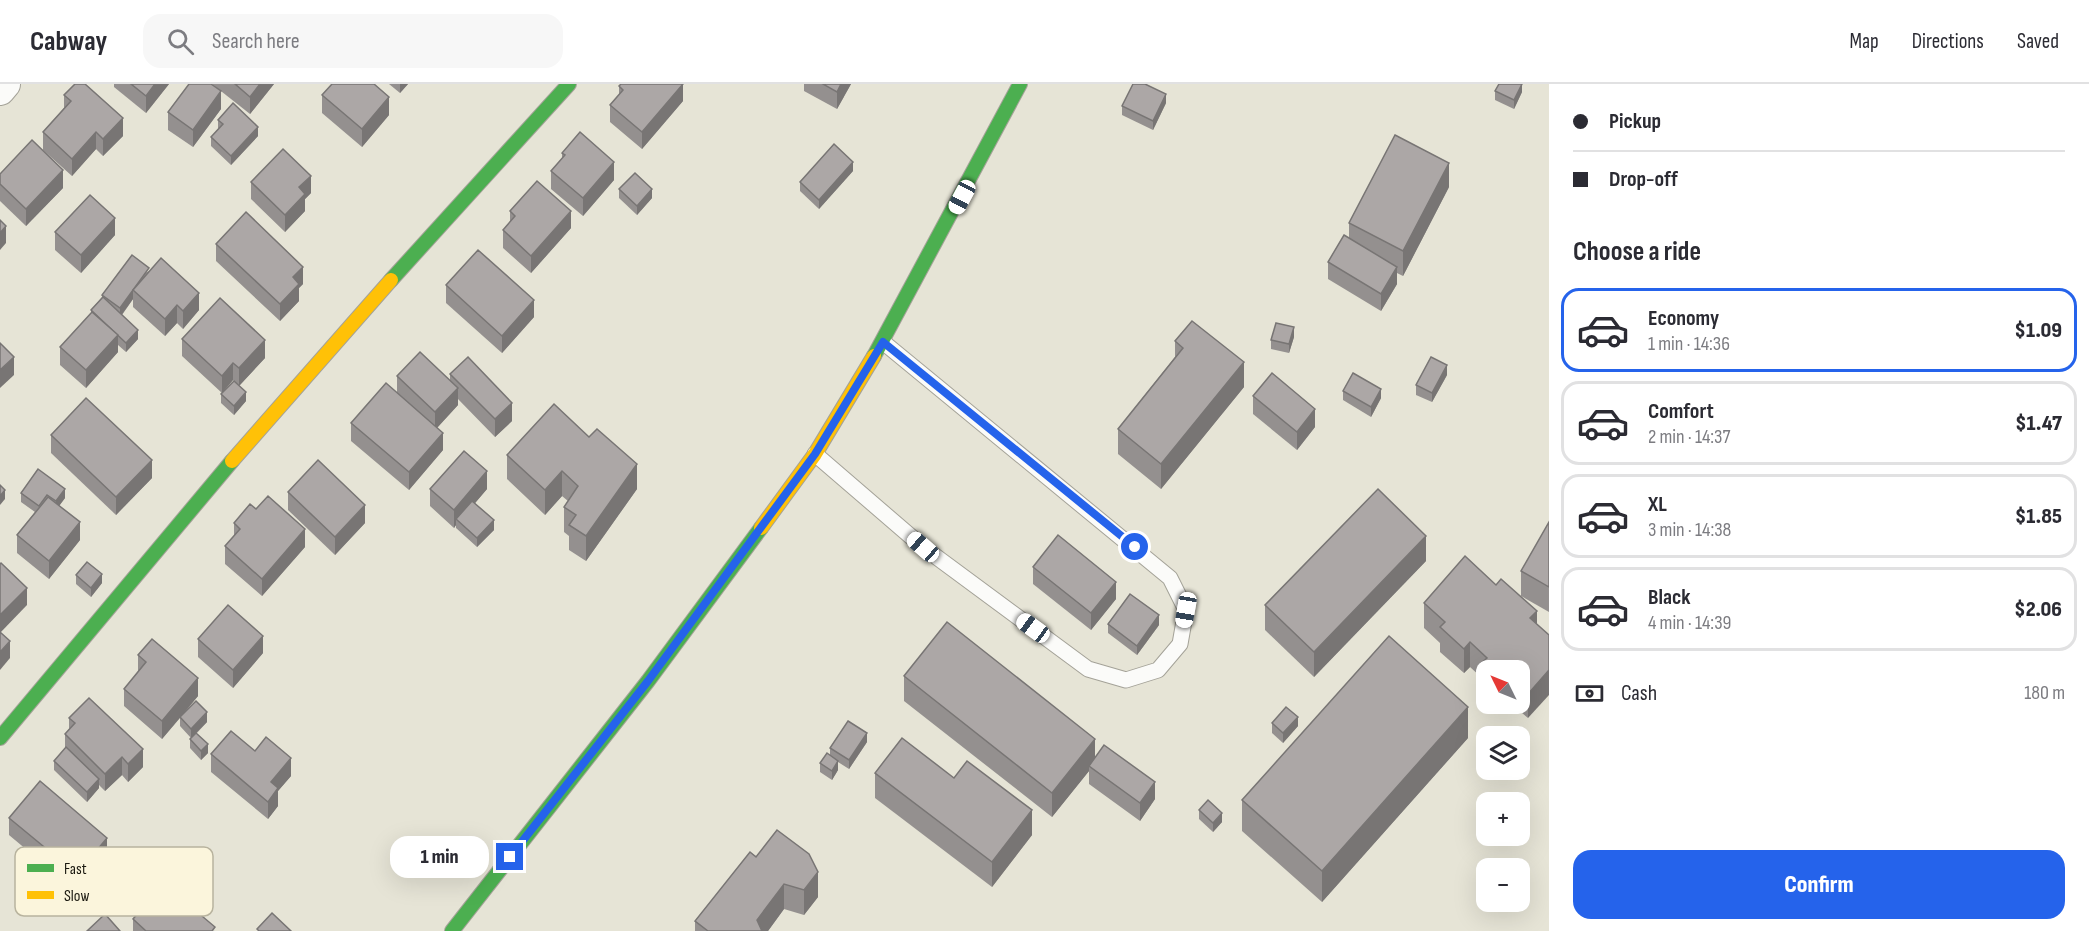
<!DOCTYPE html>
<html lang="en">
<head>
<meta charset="utf-8">
<style>
  body { margin:0; font-family:"Sofia Sans Condensed",sans-serif; background:#f7f7f7; color:#2b2b33; height:100vh; display:flex; flex-direction:column; font-size:22px; white-space:nowrap }
  * { box-sizing:border-box; margin:0 }
  p { font-size:20px; color:#7c7c81 }
  .icon { flex:none; width:33px; height:33px; fill:none; stroke:currentColor; stroke-width:2; stroke-linecap:round; stroke-linejoin:round }
  .map { position:relative; flex:1; overflow:hidden }
  .side { display:flex; flex-direction:column; background:#fff; width:540px }
  .side>* { flex:none }
  .guide { display:grid; align-content:center; height:132px; padding:0 24px; background:#fff }
  .needle { width:39px; rotate:313deg }
  .fabs { position:absolute; left:1476px; top:576px; display:grid; gap:12px }
  .fabs a { display:grid; place-items:center; width:54px; height:54px; border-radius:12px; background:#fff; box-shadow:0 6px 24px #0002; font-size:30px }
  .end { position:absolute; width:27px; height:27px; margin:-14px; border:8px solid #2563eb; background:#fff; box-shadow:0 0 0 3px #fff }
  .from { border-radius:50% }
  .bubble { position:absolute; height:42px; border-radius:18px; background:#fff; box-shadow:0 6px 24px #0002; font-size:20px; font-weight:800; line-height:42px; text-align:center }
  .car { position:absolute; width:18px; height:36px; margin:-18px -9px; border-radius:8px; box-shadow:0 0 4px 2px #0007; background:linear-gradient(#fff 24%,#345 0 40%,#fff 0 76%,#345 0 86%,#fff 0) }
  .guide b { display:flex; align-items:center; gap:21px; height:57px; font-size:22px }
  .guide b+b { border-top:2px solid #e1e1e2 }
  .guide i { width:15px; height:15px; background:#2b2b33 }
  ul { padding:0; list-style:none }
  li { display:flex; align-items:center; gap:18px; height:84px; margin:0 12px 9px; padding:0 12px; border:3px solid #e1e1e2; border-radius:18px }
  li div { flex:1 }
  li b { display:block; font-size:22px }
  li em { font-style:normal; font-weight:800 }
  li.selected { border-color:#2563eb }
  li>.icon { width:54px; height:54px; stroke-width:1.5 }
  h2 { padding:0 24px; font-size:27px; line-height:72px }
  .pay { display:flex; align-items:center; gap:15px; height:66px; padding:0 24px; font-size:22px }
  .pay p { margin-inline-start:auto }
  .button { display:flex; gap:12px; margin-top:auto; padding:12px 24px }
  .button a { flex:1; height:69px; border-radius:18px; background:#2563eb; color:#fff; font-size:24px; font-weight:800; line-height:69px; text-align:center }
  header { display:flex; align-items:center; gap:36px; box-sizing:border-box; height:84px; padding:0 30px; background:#fff; border-bottom:2px solid #e1e1e2 }
  header strong { font-size:28px }
  nav { display:flex; gap:33px; margin-inline-start:auto; font-size:21px }
  .search { width:420px; height:54px; background:#f7f7f7; display:flex; align-items:center; gap:15px; box-sizing:border-box; padding:0 21px; border-radius:18px; color:#7c7c81; font-size:22px }
  main { display:flex; flex:1; min-height:0 }
  .map>svg:first-child { display:block }
  .lines { fill:none; stroke-linecap:round; stroke-linejoin:round }
  .lane-casing { stroke:#a4a298; stroke-width:17 }
  .street-casing { stroke:#a4a298; stroke-width:32 }
  .fast-casing { stroke:#a4a298; stroke-width:16 }
  .slow-casing { stroke:#a4a298; stroke-width:16 }
  .lane { stroke:#fbfbf9; stroke-width:15 }
  .street { stroke:#fbfbf9; stroke-width:30 }
  .fast { stroke:#4caf50; stroke-width:14 }
  .slow { stroke:#ffc107; stroke-width:14 }
  .wall { fill:#94908f }
  .shaded-wall { fill:#787574 }
  .building { fill:#aca7a6; stroke:#787574; stroke-width:1.5 }
  .route { stroke:#2563eb; stroke-width:8 }
  .key { fill:#fbf5dc; stroke:#b8b39e; stroke-width:1.5 }
  .key-label { font-size:16px; fill:#1a180f }
</style>
</head>
<body>
<header>
<strong>Cabway</strong>
<div class="search"><svg class="icon" aria-label="search" viewBox="0 0 24 24"><circle cx="10" cy="10" r="6"/><path d="M15 15l6 6"/></svg>Search here</div>
<nav><a>Map</a><a>Directions</a><a>Saved</a></nav>
</header>
<main>
<div class="map">
<svg width="1549" height="847" viewBox="0 0 1549 847">
  <rect width="100%" height="100%" fill="#e6e4d6"/>
  <g class="lines">
    <defs>
      <polyline id="lane" points="815,370 923,463 1088,585 1126,596 1158,586 1180,560 1186,526 1170,494 883,258"/>
      <polyline id="street" points="0,6 5,0"/>
      <g id="fast">
        <polyline points="391,196 569,0"/>
        <polyline points="874,272 1020,0"/>
        <polyline points="0,654 232,377"/>
        <polyline points="452,847 648,597 761,444"/>
      </g>
      <g id="slow">
        <polyline points="232,377 391,196"/>
        <polyline points="761,444 815,370 874,272"/>
      </g>
    </defs>
    <!-- lane casing -->
    <use href="#lane" class="lane-casing"/>
    <!-- street casing -->
    <use href="#street" class="street-casing"/>
    <!-- fast casing -->
    <use href="#fast" class="fast-casing"/>
    <!-- slow casing -->
    <use href="#slow" class="slow-casing"/>
    <!-- lane -->
    <use href="#lane" class="lane"/>
    <!-- street -->
    <use href="#street" class="street"/>
    <!-- fast -->
    <use href="#fast" class="fast"/>
    <!-- slow -->
    <use href="#slow" class="slow"/>
  </g>
  <!-- wall -->
  <g class="wall">
    <polygon points="114,0 169,0 146,29 114,3"/>
    <polygon points="212,0 274,0 250,30"/>
    <polygon points="389,0 408,0 400,9"/>
    <polygon points="683,0 683,17 642,65 610,38 610,21 619,11 619,2"/>
    <polygon points="804,0 851,0 837,25 804,7"/>
    <polygon points="1522,0 1522,8 1514,25 1495,16 1495,7"/>
    <polygon points="64,11 123,52 103,72 96,65 72,92 43,66 43,48 64,24"/>
    <polygon points="322,11 389,31 362,63 322,29"/>
    <polygon points="1166,19 1153,46 1122,31 1122,22"/>
    <polygon points="221,25 193,63 168,46 168,28"/>
    <polygon points="218,36 258,52 231,81 211,62 211,53 218,45"/>
    <polygon points="562,69 614,96 583,132 551,105 551,87 562,74"/>
    <polygon points="853,87 819,125 800,107 800,98"/>
    <polygon points="0,90 63,104 26,142 0,117"/>
    <polygon points="251,98 311,109 305,115 305,127 285,148 251,115"/>
    <polygon points="1449,103 1403,192 1397,189 1397,200 1381,227 1328,195 1328,178 1349,154 1349,139"/>
    <polygon points="619,105 652,114 637,131 619,114"/>
    <polygon points="510,127 571,144 531,189 503,164 503,146 510,139"/>
    <polygon points="55,148 115,151 81,189 55,166"/>
    <polygon points="216,160 303,200 299,204 299,217 280,237 216,177"/>
    <polygon points="149,187 199,226 183,245 177,239 165,252 133,223 133,215 122,231 138,255 126,268 118,261 118,268 86,304 60,281 60,263 91,229 91,226 102,213 102,211"/>
    <polygon points="446,201 534,233 502,269 446,219"/>
    <polygon points="1294,253 1289,269 1271,265 1271,256"/>
    <polygon points="182,255 265,274 239,302 246,317 234,331 221,319 221,310 238,301 233,296 222,309 182,272"/>
    <polygon points="1175,257 1244,303 1161,405 1118,370 1118,345 1175,273"/>
    <polygon points="450,290 512,337 495,353 458,315 458,321 437,344 443,366 409,406 351,357 351,339 397,309 397,292 450,297"/>
    <polygon points="1447,291 1432,318 1416,311 1416,301"/>
    <polygon points="1343,307 1381,314 1371,333 1343,316"/>
    <polygon points="1253,312 1315,343 1297,366 1253,330"/>
    <polygon points="51,351 152,394 116,431 51,369"/>
    <polygon points="507,371 637,405 586,477 569,466 569,452 564,448 564,423 568,417 562,412 545,431 507,395"/>
    <polygon points="38,385 65,414 59,422 80,456 49,495 17,469 17,451 35,428 21,418 21,409"/>
    <polygon points="430,405 487,405 475,419 494,446 477,463 456,444 456,441 454,444 430,422"/>
    <polygon points="288,408 365,439 335,471 288,426"/>
    <polygon points="1549,438 1549,528 1521,512 1521,487"/>
    <polygon points="234,439 305,463 262,512 225,480 225,462 234,453"/>
    <polygon points="1426,477 1314,593 1265,546 1265,521"/>
    <polygon points="1033,483 1116,515 1091,546 1033,500"/>
    <polygon points="76,491 102,499 91,513 76,500"/>
    <polygon points="1496,501 1537,527 1528,634 1511,620 1520,620 1520,586 1486,586 1486,609 1481,604 1481,593 1470,583 1464,589 1440,568 1440,559 1424,544 1424,519"/>
    <polygon points="1108,540 1159,541 1137,571 1108,549"/>
    <polygon points="198,555 263,569 233,604 198,573"/>
    <polygon points="138,571 198,612 184,629 207,638 196,650 208,669 201,676 190,664 190,655 191,654 180,642 180,634 162,655 124,622 124,605 138,588"/>
    <polygon points="904,592 1095,674 1155,715 1140,737 1089,700 1089,687 1052,733 904,617"/>
    <polygon points="1498,620 1508,620 1504,625"/>
    <polygon points="69,634 143,683 128,698 122,691 105,707 99,701 99,704 87,718 54,686 54,677 65,665 65,650 69,645"/>
    <polygon points="1272,639 1298,642 1283,659 1272,649"/>
    <polygon points="1468,654 1322,818 1242,747 1242,716"/>
    <polygon points="867,658 849,685 838,678 838,686 832,696 820,688 820,679 830,672 830,664"/>
    <polygon points="255,667 291,692 278,707 278,722 268,735 211,688 211,670"/>
    <polygon points="875,689 954,694 1032,751 992,803 875,714"/>
    <polygon points="1199,726 1222,738 1213,748 1199,735"/>
    <polygon points="9,734 107,772 77,808 9,751"/>
    <polygon points="750,768 818,813 804,831 784,825 768,847 695,847 695,837"/>
    <polygon points="97,801 146,801 118,830 97,810"/>
    <polygon points="133,835 215,847 133,847"/>
  </g>
  <!-- shaded-wall -->
  <g class="shaded-wall">
    <polygon points="155,0 169,0 146,29 146,12"/>
    <polygon points="260,0 274,0 250,30 250,13"/>
    <polygon points="400,0 408,0 400,9"/>
    <polygon points="683,0 683,17 642,65 642,48"/>
    <polygon points="841,0 851,0 837,25 837,8"/>
    <polygon points="1522,0 1522,8 1514,25 1514,16"/>
    <polygon points="221,7 221,25 193,63 193,46"/>
    <polygon points="1166,10 1166,19 1153,46 1153,37"/>
    <polygon points="389,13 389,31 362,63 362,45"/>
    <polygon points="123,34 123,52 103,72 103,55"/>
    <polygon points="258,43 258,52 231,81 231,72"/>
    <polygon points="96,48 96,65 72,92 72,75"/>
    <polygon points="614,78 614,96 583,132 583,114"/>
    <polygon points="853,78 853,87 819,125 819,116"/>
    <polygon points="1449,79 1449,103 1403,192 1403,167"/>
    <polygon points="63,86 63,104 26,142 26,125"/>
    <polygon points="311,92 311,109 305,115 305,127 285,148 285,131 299,103"/>
    <polygon points="652,105 652,114 637,131 637,122"/>
    <polygon points="571,127 571,144 531,189 531,172"/>
    <polygon points="115,134 115,151 81,189 81,171"/>
    <polygon points="6,142 6,159 0,166 0,149"/>
    <polygon points="303,183 303,200 299,204 299,217 280,237 280,220 293,193"/>
    <polygon points="1397,183 1397,200 1381,227 1381,210"/>
    <polygon points="133,206 133,215 120,233 120,224"/>
    <polygon points="199,209 199,226 183,245 183,227"/>
    <polygon points="534,216 534,233 502,269 502,252"/>
    <polygon points="177,221 177,239 165,252 165,235"/>
    <polygon points="1294,243 1294,253 1289,269 1289,260"/>
    <polygon points="138,246 138,255 126,268 126,259"/>
    <polygon points="118,251 118,268 86,304 86,286"/>
    <polygon points="265,256 265,274 239,302 239,284"/>
    <polygon points="14,273 14,291 0,304 0,286"/>
    <polygon points="1244,278 1244,303 1161,405 1161,380"/>
    <polygon points="233,279 233,296 222,309 222,292"/>
    <polygon points="1447,281 1447,291 1432,318 1432,309"/>
    <polygon points="458,304 458,321 435,346 435,328"/>
    <polygon points="1381,305 1381,314 1371,333 1371,323"/>
    <polygon points="246,308 246,317 234,331 234,322"/>
    <polygon points="512,319 512,337 495,353 495,335"/>
    <polygon points="1315,325 1315,343 1297,366 1297,348"/>
    <polygon points="443,349 443,366 409,406 409,388"/>
    <polygon points="152,376 152,394 116,431 116,413"/>
    <polygon points="637,380 637,405 586,477 586,452"/>
    <polygon points="487,387 487,405 459,438 456,435 456,441 454,444 454,426"/>
    <polygon points="562,387 562,412 545,431 545,406"/>
    <polygon points="65,405 65,414 56,426 56,417"/>
    <polygon points="5,406 5,415 0,421 0,412"/>
    <polygon points="365,421 365,439 335,471 335,453"/>
    <polygon points="494,436 494,446 477,463 477,454"/>
    <polygon points="80,438 80,456 49,495 49,477"/>
    <polygon points="305,445 305,463 262,512 262,495"/>
    <polygon points="1426,452 1426,477 1314,593 1314,568"/>
    <polygon points="102,490 102,499 91,513 91,504"/>
    <polygon points="1116,498 1116,515 1091,546 1091,529"/>
    <polygon points="27,504 27,521 0,549 0,531"/>
    <polygon points="1537,527 1537,552 1530,534"/>
    <polygon points="1159,531 1159,541 1137,571 1137,562"/>
    <polygon points="263,552 263,569 233,604 233,586"/>
    <polygon points="10,557 10,574 0,586 0,568"/>
    <polygon points="1470,558 1470,583 1464,589 1464,565"/>
    <polygon points="1549,586 1549,611 1528,634 1528,610"/>
    <polygon points="198,594 198,612 162,655 162,637"/>
    <polygon points="1468,623 1468,654 1322,818 1322,787"/>
    <polygon points="207,628 207,638 191,654 191,645"/>
    <polygon points="1298,633 1298,642 1283,659 1283,649"/>
    <polygon points="867,649 867,658 849,685 849,676"/>
    <polygon points="1095,655 1095,680 1089,682 1089,687 1052,733 1052,709"/>
    <polygon points="208,660 208,669 201,676 201,667"/>
    <polygon points="143,665 143,683 128,698 128,680"/>
    <polygon points="122,673 122,691 105,707 105,690"/>
    <polygon points="291,674 291,692 278,707 278,722 268,735 268,718 271,698"/>
    <polygon points="838,677 838,686 832,696 832,687"/>
    <polygon points="99,695 99,704 87,718 87,708"/>
    <polygon points="1155,698 1155,715 1140,737 1140,719"/>
    <polygon points="1032,726 1032,751 992,803 992,778"/>
    <polygon points="1222,729 1222,738 1213,748 1213,739"/>
    <polygon points="107,754 107,772 77,808 77,790"/>
    <polygon points="818,788 818,813 804,831 804,806"/>
    <polygon points="146,792 146,801 118,830 118,821"/>
    <polygon points="784,800 784,825 768,847 757,847 757,836"/>
  </g>
  <!-- building -->
  <g class="building">
    <polygon points="75,0 85,0 123,34 103,55 96,48 72,75 43,48 71,17 64,11"/>
    <polygon points="131,0 155,0 146,12"/>
    <polygon points="189,0 211,0 221,7 193,46 168,28"/>
    <polygon points="235,0 260,0 250,13"/>
    <polygon points="332,0 374,0 389,13 362,45 322,11"/>
    <polygon points="621,0 683,0 642,48 610,21 623,6 619,2"/>
    <polygon points="823,0 841,0 837,8"/>
    <polygon points="1133,0 1145,0 1166,10 1153,37 1122,22"/>
    <polygon points="1499,0 1522,0 1514,16 1495,7"/>
    <polygon points="233,19 258,43 231,72 211,53 223,40 218,36"/>
    <polygon points="580,48 614,78 583,114 551,87 565,71 562,69"/>
    <polygon points="1395,51 1449,79 1403,167 1349,139"/>
    <polygon points="32,56 63,86 26,125 0,100 0,90"/>
    <polygon points="834,60 853,78 819,116 800,98"/>
    <polygon points="283,65 311,92 299,103 305,110 285,131 251,98"/>
    <polygon points="635,89 652,105 637,122 619,105"/>
    <polygon points="537,97 571,127 531,172 503,146 515,132 510,127"/>
    <polygon points="90,111 115,134 81,171 55,148"/>
    <polygon points="246,128 303,183 293,193 299,200 280,220 216,160"/>
    <polygon points="0,136 6,142 0,149"/>
    <polygon points="1344,151 1397,183 1381,210 1328,178"/>
    <polygon points="478,166 534,216 502,252 446,201"/>
    <polygon points="132,171 149,184 120,224 102,211"/>
    <polygon points="161,174 199,209 183,227 177,221 165,235 133,206"/>
    <polygon points="103,213 138,246 126,259 91,226"/>
    <polygon points="220,214 265,256 239,284 233,279 222,292 182,255"/>
    <polygon points="92,228 118,251 86,286 60,263"/>
    <polygon points="1192,237 1244,278 1161,380 1118,345 1183,264 1175,257"/>
    <polygon points="1276,239 1294,243 1289,260 1271,256"/>
    <polygon points="0,259 14,273 0,286"/>
    <polygon points="420,268 458,304 435,328 397,292"/>
    <polygon points="468,273 512,319 495,335 450,290"/>
    <polygon points="1431,273 1447,281 1432,309 1416,301"/>
    <polygon points="1272,289 1315,325 1297,348 1253,312"/>
    <polygon points="1353,289 1381,305 1371,323 1343,307"/>
    <polygon points="234,297 246,308 234,322 221,310"/>
    <polygon points="386,299 443,349 409,388 351,339"/>
    <polygon points="86,314 152,376 116,413 51,351"/>
    <polygon points="554,320 589,353 597,345 637,380 586,452 569,441 576,431 564,423 578,402 562,387 545,406 507,371"/>
    <polygon points="464,367 487,387 454,426 430,405"/>
    <polygon points="318,376 365,421 335,453 288,408"/>
    <polygon points="38,385 65,405 56,417 47,411 39,422 21,409"/>
    <polygon points="0,401 5,406 0,412"/>
    <polygon points="1378,405 1426,452 1314,568 1265,521"/>
    <polygon points="268,412 305,445 262,495 225,462 240,445 234,439 250,420 256,425"/>
    <polygon points="48,413 80,438 49,477 17,451"/>
    <polygon points="472,417 494,436 477,454 456,435"/>
    <polygon points="1549,438 1549,503 1521,487"/>
    <polygon points="1058,451 1116,498 1091,529 1033,483"/>
    <polygon points="1465,472 1496,501 1501,495 1537,527 1530,534 1549,551 1549,586 1528,610 1520,602 1520,586 1489,586 1481,579 1487,574 1470,558 1464,565 1440,543 1445,538 1424,519"/>
    <polygon points="87,478 102,490 91,504 76,491"/>
    <polygon points="1,479 27,504 0,531 0,480"/>
    <polygon points="1130,510 1159,531 1137,562 1108,540"/>
    <polygon points="228,521 263,552 233,586 198,555"/>
    <polygon points="947,538 1095,655 1052,709 904,592"/>
    <polygon points="0,548 10,557 0,568"/>
    <polygon points="1389,552 1468,623 1322,787 1242,716"/>
    <polygon points="152,555 198,594 162,637 124,605 146,578 138,571"/>
    <polygon points="89,614 143,665 128,680 122,673 105,690 65,650 75,639 69,634"/>
    <polygon points="196,617 207,628 191,645 180,633"/>
    <polygon points="1286,623 1298,633 1283,649 1272,639"/>
    <polygon points="848,637 867,649 849,676 830,664"/>
    <polygon points="231,647 255,667 266,653 291,674 271,698 278,704 268,718 211,670"/>
    <polygon points="196,649 208,660 201,667 190,655"/>
    <polygon points="902,654 954,694 967,677 1032,726 992,778 875,689"/>
    <polygon points="1104,661 1155,698 1140,719 1089,682"/>
    <polygon points="66,663 99,695 87,708 54,677"/>
    <polygon points="827,669 838,677 832,687 820,679"/>
    <polygon points="40,697 107,754 77,790 9,734"/>
    <polygon points="1208,716 1222,729 1213,739 1199,726"/>
    <polygon points="777,746 809,770 818,788 804,806 784,800 757,836 762,847 708,847 695,837 750,768 756,773"/>
    <polygon points="164,800 215,843 212,847 146,847 133,835"/>
    <polygon points="272,829 291,847 259,847 257,845"/>
    <polygon points="105,830 120,847 87,847"/>
  </g>
  <g class="lines">
    <!-- route -->
    <polyline class="route" points="510,773 648,597 815,370 883,258 1135,463"/>
  </g>
  <!-- legend -->
  <rect x="15" y="763" width="198" height="69" rx="9" class="key"/>
  <rect x="27" y="780" width="27" height="8" fill="#4caf50"/>
  <rect x="27" y="807" width="27" height="8" fill="#ffc107"/>
  <g class="key-label">
    <text x="64" y="790">Fast</text>
    <text x="64" y="817">Slow</text>
  </g>
</svg>
<div class="fabs">
<a><svg class="needle" viewBox="-14 -14 28 28"><path d="M0-13l5 13h-10z" fill="#e53935"/><path d="M0 13l5-13h-10z" fill="#7c7c81"/></svg></a>
<a><svg class="icon" aria-label="layers" viewBox="0 0 24 24"><path d="M12 4l9 5-9 5-9-5zM3 14l9 5 9-5"/></svg></a>
<a>+</a>
<a>−</a>
</div>
<i class="end from" style="left:1135px;top:463px"></i>
<i class="end" style="left:510px;top:773px"></i>
<div class="bubble" style="left:390px;top:752px;width:99px">1 min</div>
<i class="car" style="left:962px;top:113px;rotate:208deg"></i>
<i class="car" style="left:923px;top:463px;rotate:311deg"></i>
<i class="car" style="left:1186px;top:526px;rotate:190deg"></i>
<i class="car" style="left:1033px;top:544px;rotate:306deg"></i>
</div>
<section class="side">
<div class="guide">
<b><i class="from"></i>Pickup</b>
<b><i></i>Drop-off</b>
</div>
<h2>Choose a ride</h2>
<ul>
<li class="selected"><svg class="icon" aria-label="car" viewBox="0 0 24 24"><path d="M5 17H2v-5l4-1 3-4h7l3 4 3 1v5h-3M9 17h6M6 11h13"/><circle cx="7" cy="17" r="2"/><circle cx="17" cy="17" r="2"/></svg><div><b>Economy</b><p>1 min · 14:36</p></div><em>$1.09</em></li>
<li><svg class="icon" aria-label="car" viewBox="0 0 24 24"><path d="M5 17H2v-5l4-1 3-4h7l3 4 3 1v5h-3M9 17h6M6 11h13"/><circle cx="7" cy="17" r="2"/><circle cx="17" cy="17" r="2"/></svg><div><b>Comfort</b><p>2 min · 14:37</p></div><em>$1.47</em></li>
<li><svg class="icon" aria-label="car" viewBox="0 0 24 24"><path d="M5 17H2v-5l4-1 3-4h7l3 4 3 1v5h-3M9 17h6M6 11h13"/><circle cx="7" cy="17" r="2"/><circle cx="17" cy="17" r="2"/></svg><div><b>XL</b><p>3 min · 14:38</p></div><em>$1.85</em></li>
<li><svg class="icon" aria-label="car" viewBox="0 0 24 24"><path d="M5 17H2v-5l4-1 3-4h7l3 4 3 1v5h-3M9 17h6M6 11h13"/><circle cx="7" cy="17" r="2"/><circle cx="17" cy="17" r="2"/></svg><div><b>Black</b><p>4 min · 14:39</p></div><em>$2.06</em></li>
</ul>
<div class="pay"><svg class="icon" aria-label="cash" viewBox="0 0 24 24"><path d="M3 7h18v10H3z"/><circle cx="12" cy="12" r="2"/></svg>Cash<p>180 m</p></div>
<div class="button"><a>Confirm</a></div>
</section>
</main>
</body>
</html>
